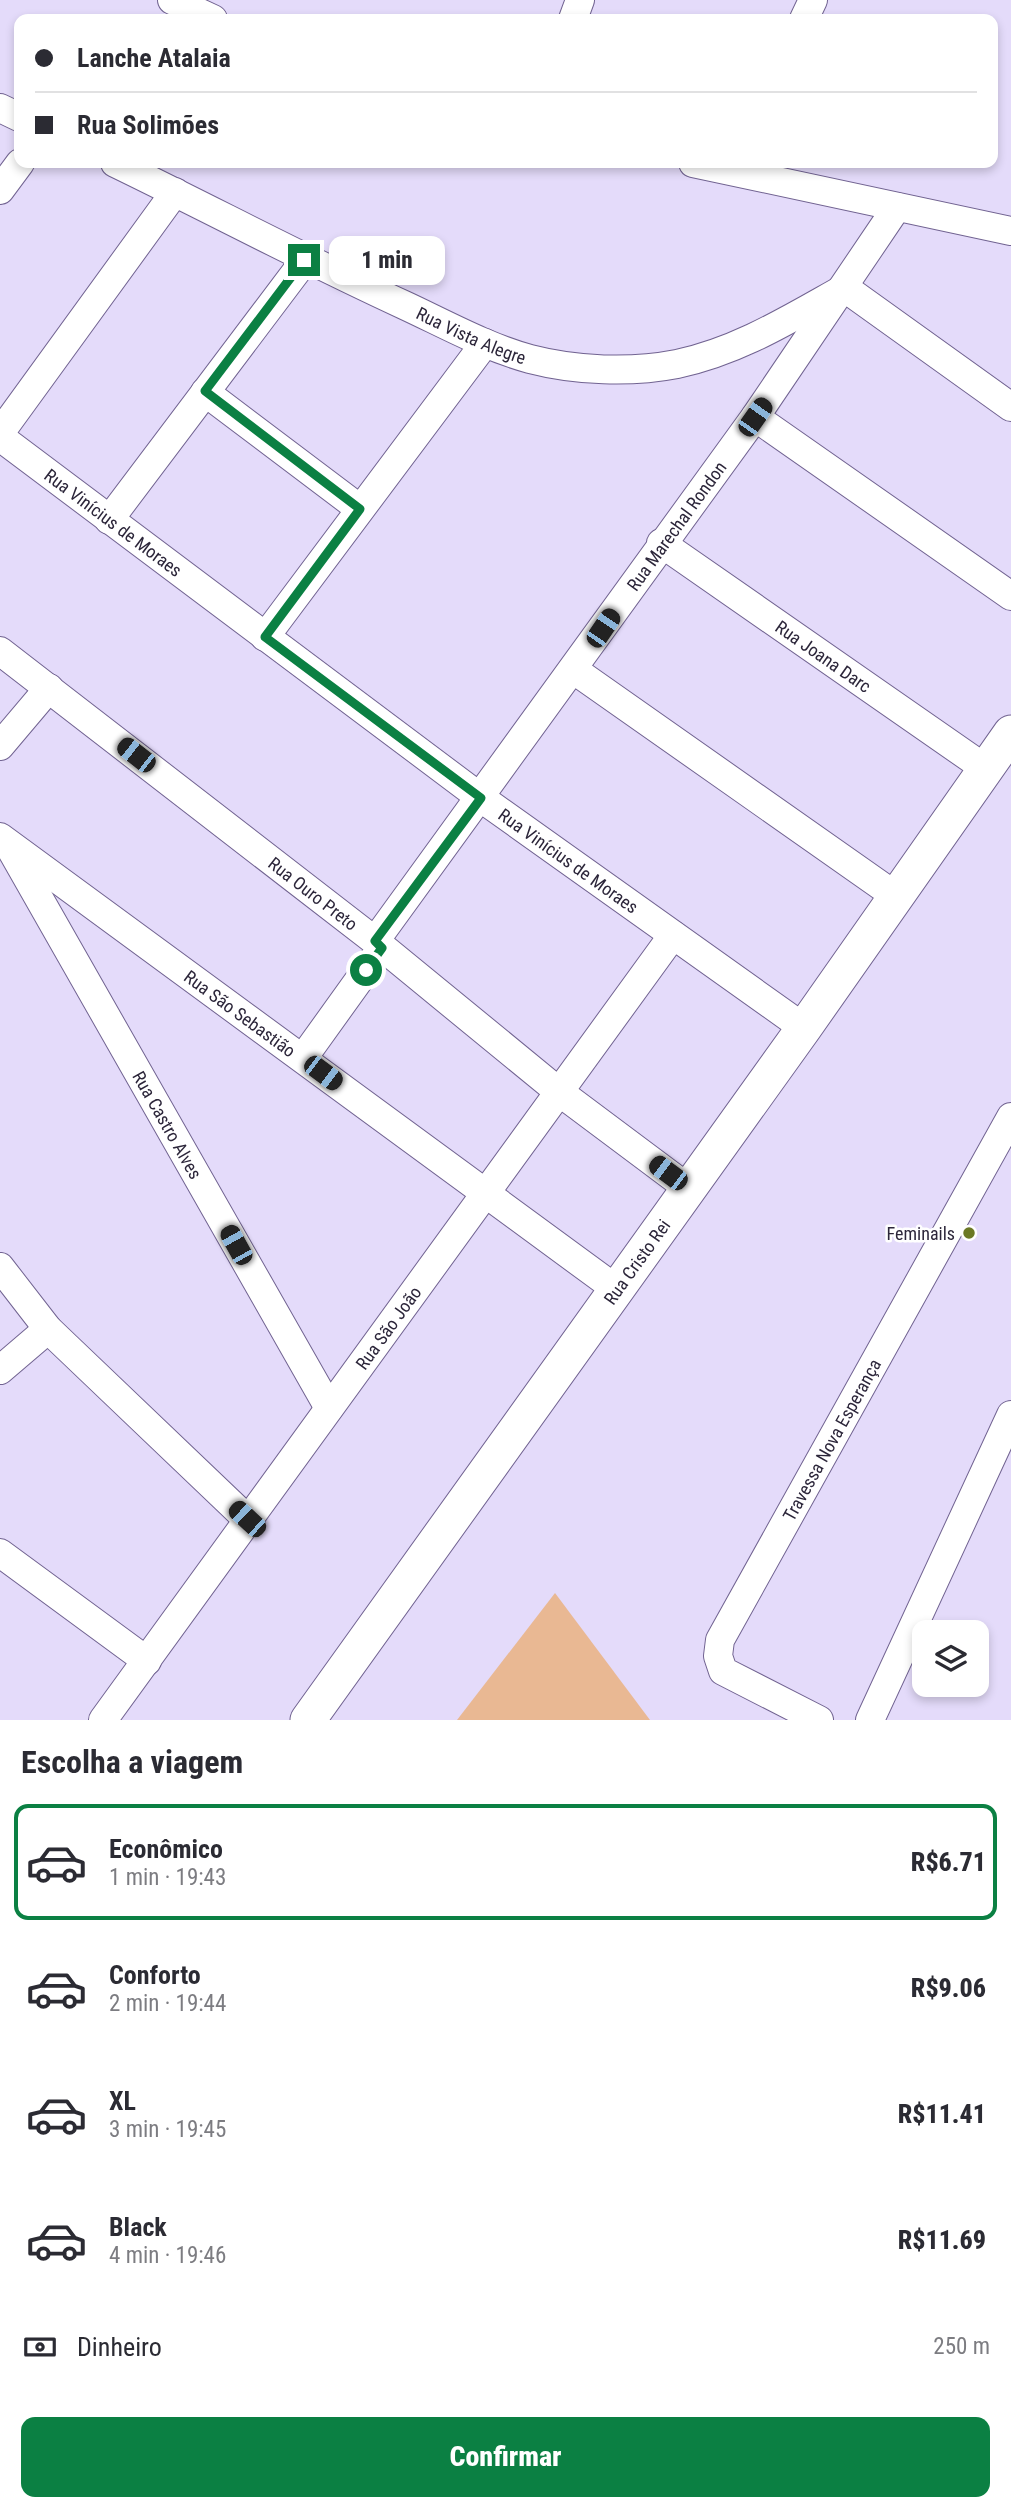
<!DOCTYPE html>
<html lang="pt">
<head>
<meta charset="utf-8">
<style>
  body { margin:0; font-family:"Roboto Condensed",sans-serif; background:#f7f7f7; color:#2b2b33; height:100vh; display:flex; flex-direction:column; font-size:26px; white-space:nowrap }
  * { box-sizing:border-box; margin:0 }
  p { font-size:23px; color:#7c7c81 }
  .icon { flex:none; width:38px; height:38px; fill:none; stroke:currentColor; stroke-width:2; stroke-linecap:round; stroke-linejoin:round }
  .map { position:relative; height:1720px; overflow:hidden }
  .sheet { display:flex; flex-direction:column; background:#fff; flex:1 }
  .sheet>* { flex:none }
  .top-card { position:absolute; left:14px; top:14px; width:984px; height:154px; border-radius:14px; box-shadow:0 4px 10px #0003; display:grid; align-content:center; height:154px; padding:0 21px; background:#fff }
  .fabs { position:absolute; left:912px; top:1620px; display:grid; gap:14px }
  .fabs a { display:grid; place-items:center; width:77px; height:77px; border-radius:14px; background:#fff; box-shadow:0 4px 10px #0003; font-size:35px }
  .end { position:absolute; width:32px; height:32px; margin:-16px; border:9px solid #0b8043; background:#fff; box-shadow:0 0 0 4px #fff }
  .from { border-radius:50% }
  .bubble { position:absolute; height:49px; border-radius:14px; background:#fff; box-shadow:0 4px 10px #0003; font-size:23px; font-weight:800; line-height:49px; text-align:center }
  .car { position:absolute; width:21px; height:42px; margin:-21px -10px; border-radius:9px; box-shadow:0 0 5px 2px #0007; background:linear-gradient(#222 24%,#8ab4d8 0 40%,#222 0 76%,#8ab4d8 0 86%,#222 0) }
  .top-card b { display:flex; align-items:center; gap:24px; height:66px; font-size:26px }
  .top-card b+b { border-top:2px solid #e1e1e2 }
  .top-card i { width:18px; height:18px; background:#2b2b33 }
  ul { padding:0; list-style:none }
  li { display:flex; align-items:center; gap:21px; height:116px; margin:0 14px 10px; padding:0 7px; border:4px solid transparent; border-radius:14px }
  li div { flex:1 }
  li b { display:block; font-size:26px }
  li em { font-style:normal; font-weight:800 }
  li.selected { border-color:#0b8043 }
  li>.icon { width:63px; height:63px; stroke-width:1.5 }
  h2 { padding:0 21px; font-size:32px; line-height:84px }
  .pay { display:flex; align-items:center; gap:18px; height:77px; padding:0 21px; font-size:26px }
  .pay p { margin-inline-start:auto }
  .button { display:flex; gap:14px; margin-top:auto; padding:14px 21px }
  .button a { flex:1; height:80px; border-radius:14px; background:#0b8043; color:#fff; font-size:28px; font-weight:800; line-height:80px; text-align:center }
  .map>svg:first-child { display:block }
  .green { fill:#e9b893 }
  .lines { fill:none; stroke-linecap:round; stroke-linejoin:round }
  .minor-casing { stroke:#716391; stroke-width:30 }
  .tertiary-casing { stroke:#716391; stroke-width:37 }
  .minor { stroke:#fff; stroke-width:28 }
  .tertiary { stroke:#fff; stroke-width:35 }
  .route { stroke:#0b8043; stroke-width:9 }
  .poi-dot { fill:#6b7825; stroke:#fff; stroke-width:2.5 }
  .labels { text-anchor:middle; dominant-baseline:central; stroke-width:5; stroke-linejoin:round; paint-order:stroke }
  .street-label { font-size:18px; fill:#2c263a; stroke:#fff }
  .poi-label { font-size:18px; fill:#2c263a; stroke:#fff; text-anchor:end }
</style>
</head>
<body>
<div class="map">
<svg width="1011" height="1720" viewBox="0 0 1011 1720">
  <rect width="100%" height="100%" fill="#e4dbfa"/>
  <!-- green -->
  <polygon class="green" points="555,1593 650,1720 457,1720"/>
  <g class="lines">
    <defs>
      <g id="minor">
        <polyline points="172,0 213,19"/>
        <polyline points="573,19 580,0"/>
        <polyline points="804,19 813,0"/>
        <polyline points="0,108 19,117"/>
        <path id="s1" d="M115,163C212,210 306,260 404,305C445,324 486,347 530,359C576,371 631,373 677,364C739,351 791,318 845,288L1011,407"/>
        <polyline points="693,163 1011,231"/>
        <polyline points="0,190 20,163"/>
        <polyline points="205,392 360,509"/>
        <polyline points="755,417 1011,596"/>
        <polyline points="0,433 175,192"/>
        <path id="s2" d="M0,437L481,798L804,1028"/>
        <polyline points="109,520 305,260"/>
        <path id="s3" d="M661,543L986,769"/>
        <polyline points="265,637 485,343"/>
        <path id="s4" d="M0,651L375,941L558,1091L689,1189"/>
        <polyline points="574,670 897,897"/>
        <polyline points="0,746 49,688"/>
        <path id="s5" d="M0,837L616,1289"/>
        <path id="s6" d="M12,851L329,1408"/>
        <path id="s7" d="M375,941L755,417L897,207"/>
        <polyline points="303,1058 382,948"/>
        <polyline points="0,1267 48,1329 247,1519"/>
        <polyline points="0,1370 48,1329"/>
        <polyline points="0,1553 147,1661"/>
        <path id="s8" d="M103,1720L673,935"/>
        <path id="s9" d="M819,1720L723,1671L718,1656L720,1640L1011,1117"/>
        <polyline points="870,1720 1011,1415"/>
      </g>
      <g id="tertiary">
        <path id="s10" d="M308,1720L804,1028L1011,733"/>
      </g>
    </defs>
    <!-- minor casing -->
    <use href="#minor" class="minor-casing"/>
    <!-- tertiary casing -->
    <use href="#tertiary" class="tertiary-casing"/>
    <!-- minor -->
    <use href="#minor" class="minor"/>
    <!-- tertiary -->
    <use href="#tertiary" class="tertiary"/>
  </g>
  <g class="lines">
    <!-- route -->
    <polyline class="route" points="304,260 205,391 360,509 265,637 481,798 375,941 382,948 366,970"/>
  </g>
  <!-- markers -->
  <circle class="poi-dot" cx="969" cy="1233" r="7"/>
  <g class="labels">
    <!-- street labels -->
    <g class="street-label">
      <text stroke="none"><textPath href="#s1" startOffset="396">Rua Vista Alegre</textPath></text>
      <text stroke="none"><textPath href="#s2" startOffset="142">Rua Vinícius de Moraes</textPath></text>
      <text stroke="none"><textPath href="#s7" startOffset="513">Rua Marechal Rondon</textPath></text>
      <text stroke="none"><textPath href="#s3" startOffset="198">Rua Joana Darc</textPath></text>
      <text stroke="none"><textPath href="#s2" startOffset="709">Rua Vinícius de Moraes</textPath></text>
      <text stroke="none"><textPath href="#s4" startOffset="396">Rua Ouro Preto</textPath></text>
      <text stroke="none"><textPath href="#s5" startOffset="298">Rua São Sebastião</textPath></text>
      <text stroke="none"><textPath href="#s6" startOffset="315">Rua Castro Alves</textPath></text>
      <text stroke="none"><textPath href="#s10" startOffset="564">Rua Cristo Rei</textPath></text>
      <text stroke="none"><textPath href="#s8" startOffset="485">Rua São João</textPath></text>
      <text stroke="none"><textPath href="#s9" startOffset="369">Travessa Nova Esperança</textPath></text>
    </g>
    <!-- poi labels -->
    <g class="poi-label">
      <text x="955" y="1233">Feminails</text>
    </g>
  </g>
</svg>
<div class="fabs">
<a><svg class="icon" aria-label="layers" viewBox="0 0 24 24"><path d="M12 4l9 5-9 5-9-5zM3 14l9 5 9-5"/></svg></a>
</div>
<i class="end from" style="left:366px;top:970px"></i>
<i class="end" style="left:304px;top:260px"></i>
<div class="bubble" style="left:329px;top:236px;width:116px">1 min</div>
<i class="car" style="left:755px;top:417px;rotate:35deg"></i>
<i class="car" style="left:603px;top:628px;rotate:34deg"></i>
<i class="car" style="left:136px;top:755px;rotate:308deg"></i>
<i class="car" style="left:323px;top:1073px;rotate:127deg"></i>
<i class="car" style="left:668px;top:1173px;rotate:307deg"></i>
<i class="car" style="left:236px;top:1245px;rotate:331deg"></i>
<i class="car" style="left:247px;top:1519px;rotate:313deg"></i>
<div class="top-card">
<b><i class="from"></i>Lanche Atalaia</b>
<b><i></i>Rua Solimões</b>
</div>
</div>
<section class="sheet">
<h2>Escolha a viagem</h2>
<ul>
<li class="selected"><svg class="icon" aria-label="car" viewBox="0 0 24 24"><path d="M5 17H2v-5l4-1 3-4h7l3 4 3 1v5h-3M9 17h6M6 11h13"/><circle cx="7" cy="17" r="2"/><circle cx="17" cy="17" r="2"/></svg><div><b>Econômico</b><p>1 min · 19:43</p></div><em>R$6.71</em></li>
<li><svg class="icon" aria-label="car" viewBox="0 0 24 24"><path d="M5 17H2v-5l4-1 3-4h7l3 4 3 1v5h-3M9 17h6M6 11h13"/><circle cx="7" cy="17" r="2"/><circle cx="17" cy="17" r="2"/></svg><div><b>Conforto</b><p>2 min · 19:44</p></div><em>R$9.06</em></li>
<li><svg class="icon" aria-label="car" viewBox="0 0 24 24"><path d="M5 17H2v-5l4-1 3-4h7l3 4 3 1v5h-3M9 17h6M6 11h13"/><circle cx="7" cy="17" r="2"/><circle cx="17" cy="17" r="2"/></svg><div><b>XL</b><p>3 min · 19:45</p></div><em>R$11.41</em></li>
<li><svg class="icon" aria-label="car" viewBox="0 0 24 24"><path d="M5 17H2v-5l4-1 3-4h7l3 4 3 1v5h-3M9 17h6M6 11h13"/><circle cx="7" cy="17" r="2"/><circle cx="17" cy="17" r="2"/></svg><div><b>Black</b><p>4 min · 19:46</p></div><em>R$11.69</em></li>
</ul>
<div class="pay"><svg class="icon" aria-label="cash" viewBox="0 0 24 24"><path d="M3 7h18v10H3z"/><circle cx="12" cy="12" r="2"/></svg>Dinheiro<p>250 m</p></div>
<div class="button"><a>Confirmar</a></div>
</section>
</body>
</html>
